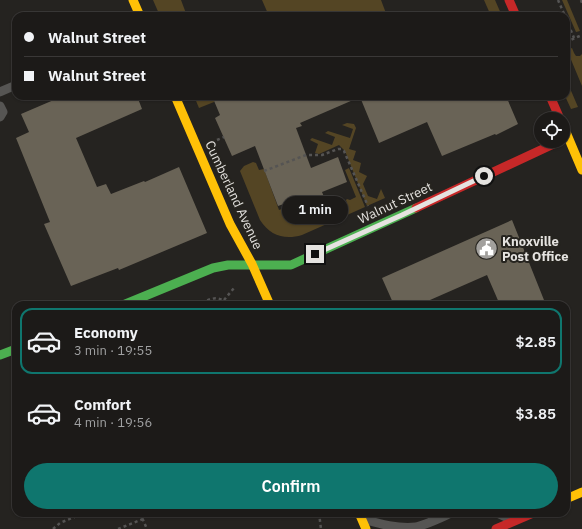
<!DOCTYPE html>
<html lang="en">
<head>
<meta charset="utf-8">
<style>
  body { margin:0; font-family:"IBM Plex Sans",sans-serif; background:#292725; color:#f1f3f6; height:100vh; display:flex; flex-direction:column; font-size:15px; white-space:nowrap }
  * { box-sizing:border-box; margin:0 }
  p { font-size:13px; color:#a0a1a2 }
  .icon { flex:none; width:22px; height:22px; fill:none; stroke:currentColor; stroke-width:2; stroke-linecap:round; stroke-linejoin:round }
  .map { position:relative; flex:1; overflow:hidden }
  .sheet { position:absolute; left:12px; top:301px; width:558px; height:216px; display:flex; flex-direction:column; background:#1c1a18; border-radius:12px; box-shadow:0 1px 3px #0004,0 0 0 1px #3a3837 }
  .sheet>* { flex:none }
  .top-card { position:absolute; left:12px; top:12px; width:558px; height:88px; border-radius:12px; box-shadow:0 1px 3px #0004,0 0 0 1px #3a3837; display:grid; align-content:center; height:88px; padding:0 12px; background:#1c1a18 }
  .buttons { position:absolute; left:534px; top:112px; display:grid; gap:8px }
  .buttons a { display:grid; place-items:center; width:36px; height:36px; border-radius:50%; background:#1c1a18; box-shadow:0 1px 3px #0004,0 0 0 1px #3a3837; font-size:20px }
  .end { position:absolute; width:18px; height:18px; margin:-9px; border:5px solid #e5e3e0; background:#111; box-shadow:0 0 0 2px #111 }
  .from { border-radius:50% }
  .bubble { position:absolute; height:28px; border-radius:14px; background:#1c1a18; box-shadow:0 1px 3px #0004,0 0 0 1px #3a3837; font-size:13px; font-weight:600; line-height:28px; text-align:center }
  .top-card b { display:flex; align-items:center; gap:14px; height:38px; font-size:15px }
  .top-card b+b { border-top:1px solid #3a3837 }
  .top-card i { width:10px; height:10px; background:#f1f3f6 }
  ul { padding:7px 0 0; list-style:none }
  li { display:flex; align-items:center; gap:12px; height:66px; margin:0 8px 6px; padding:0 4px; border:2px solid transparent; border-radius:12px }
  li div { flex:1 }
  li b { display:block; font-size:15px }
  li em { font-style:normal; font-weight:600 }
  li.active { border-color:#0f766e }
  li>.icon { width:36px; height:36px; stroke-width:1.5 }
  .cta { display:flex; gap:8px; margin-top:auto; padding:8px 12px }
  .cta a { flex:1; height:46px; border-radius:24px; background:#0f766e; color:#fff; font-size:16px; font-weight:600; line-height:46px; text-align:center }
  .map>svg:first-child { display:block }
  .green { fill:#544524 }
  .building { fill:#696356 }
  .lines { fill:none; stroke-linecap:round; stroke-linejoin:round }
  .path { stroke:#555453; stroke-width:2.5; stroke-dasharray:3 3; stroke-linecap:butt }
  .lane { stroke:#565553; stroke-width:9 }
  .fast { stroke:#4caf50; stroke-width:9 }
  .slow { stroke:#ffc107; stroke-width:9 }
  .jam { stroke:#c62828; stroke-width:9 }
  .route { stroke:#e5e3e0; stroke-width:5 }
  .labels { text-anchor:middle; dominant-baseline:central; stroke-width:4; stroke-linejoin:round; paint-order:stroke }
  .street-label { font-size:13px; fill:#e5e3e0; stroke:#26241f }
  .poi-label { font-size:13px; font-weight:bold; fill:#e5e3e0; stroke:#26241f; text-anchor:start }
</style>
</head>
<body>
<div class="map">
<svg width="582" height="529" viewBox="0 0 582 529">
  <rect width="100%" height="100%" fill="#252320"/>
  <!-- green -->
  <g class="green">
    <polygon points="153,0 181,0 187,16 160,16"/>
    <polygon points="262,0 381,0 387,16 269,16"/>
    <polygon points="484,0 495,0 502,16 491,16"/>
    <polygon points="562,0 567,0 580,31 576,32"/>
    <polygon points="572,48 574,53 576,56 580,56 582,54 582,86 567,50"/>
    <polygon points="566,79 578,107 571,109 565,96 566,96"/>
    <polygon points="194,96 215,96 214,102 199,108"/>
    <polygon points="347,123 354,124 356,128 349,149 356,151 353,160 361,163 359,172 367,176 363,184 368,196 377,199 381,189 385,198 367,206 345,151 339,145 319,154 315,153 318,144 310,140 312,138 332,145 335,137 325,133 328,131 350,138 353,129 342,125"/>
    <path d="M253,162L256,163L259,170L264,169L279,210L293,205L299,220L328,209V208L339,204L341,209L343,210L348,207L346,200L347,199L350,200L356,197L345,170L349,168L365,207L302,235C285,240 270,236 260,220L240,171L244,166Z"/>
  </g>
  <!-- building -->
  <g class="building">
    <polygon points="63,96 137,96 142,109 76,138 97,187 106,184 111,194 144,181 145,182 179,167 207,233 119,270 118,268 71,286 44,224 50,222 16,138 29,132 21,114"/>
    <polygon points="212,96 506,96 518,124 496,135 495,134 442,156 427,122 379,143 360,97 300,123 302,126 296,128 311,168 338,157 347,182 322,192 329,209 299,220 292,201 278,206 255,146 232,156 215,118 220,115"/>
    <polygon points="512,220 546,305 500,305 487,275 430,300 433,305 394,305 382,278"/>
  </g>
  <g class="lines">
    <!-- path -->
    <g class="path">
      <polyline points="558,0 565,16"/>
      <polyline points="581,0 582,3"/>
      <polyline points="566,19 574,38"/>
      <polyline points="566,42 582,35"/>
      <polyline points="217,140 224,137"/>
      <polyline points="264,171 306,155 322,155 338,149 341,149 344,151 368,206"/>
      <polyline points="224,300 234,288"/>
      <path d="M196,305C209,300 217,293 229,305"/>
      <polyline points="140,513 147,529"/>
      <polyline points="319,513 321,529"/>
      <polyline points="53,529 60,523 84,513"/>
      <polyline points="118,529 143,519"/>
    </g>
    <!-- lane -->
    <g class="lane">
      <polyline points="0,92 16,85"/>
      <polyline points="0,106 3,112 0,117"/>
      <polyline points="497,513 512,520"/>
      <path d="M363,519C380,524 398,529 416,527C428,524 440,518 451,513"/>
    </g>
    <!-- fast -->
    <g class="fast">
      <polyline points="123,305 213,268 228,265 291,265 416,208"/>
      <polyline points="0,355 16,349"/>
    </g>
    <!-- slow -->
    <g class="slow">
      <polyline points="133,0 140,16"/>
      <polyline points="175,96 230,224 252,264 270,305"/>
      <polyline points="563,125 582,170"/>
      <polyline points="566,499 582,492"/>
      <polyline points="359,513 366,529"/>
    </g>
    <!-- jam -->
    <g class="jam">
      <polyline points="509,0 516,16"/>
      <polyline points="550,96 560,119"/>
      <polyline points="416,208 560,141"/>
      <polyline points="496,529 533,513"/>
    </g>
  </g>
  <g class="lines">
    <!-- route -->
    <polyline class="route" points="315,254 402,215 484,176"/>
  </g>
  <!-- icons -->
  <defs>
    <symbol id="civic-disc" viewBox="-11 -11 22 22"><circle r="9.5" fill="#a2a09d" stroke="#26241f"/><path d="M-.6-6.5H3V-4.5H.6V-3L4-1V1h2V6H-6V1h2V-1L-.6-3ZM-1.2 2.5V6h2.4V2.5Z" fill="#fff"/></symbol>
  </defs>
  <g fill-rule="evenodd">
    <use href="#civic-disc" x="474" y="236" width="25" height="25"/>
  </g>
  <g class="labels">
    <!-- street labels -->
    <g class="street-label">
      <text transform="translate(234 195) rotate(65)">Cumberland Avenue</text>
      <text transform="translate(395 203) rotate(-25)">Walnut Street</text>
    </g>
    <!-- poi labels -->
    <g class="poi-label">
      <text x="502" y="241">Knoxville<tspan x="502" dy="15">Post Office</tspan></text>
    </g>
  </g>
</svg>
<div class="buttons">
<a><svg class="icon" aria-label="locate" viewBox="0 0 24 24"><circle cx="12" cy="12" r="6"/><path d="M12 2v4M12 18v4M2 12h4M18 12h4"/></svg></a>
</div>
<i class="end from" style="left:484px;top:176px"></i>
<i class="end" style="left:315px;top:254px"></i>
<div class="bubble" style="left:282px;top:196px;width:66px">1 min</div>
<div class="top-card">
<b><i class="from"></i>Walnut Street</b>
<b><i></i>Walnut Street</b>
</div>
<section class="sheet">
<ul>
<li class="active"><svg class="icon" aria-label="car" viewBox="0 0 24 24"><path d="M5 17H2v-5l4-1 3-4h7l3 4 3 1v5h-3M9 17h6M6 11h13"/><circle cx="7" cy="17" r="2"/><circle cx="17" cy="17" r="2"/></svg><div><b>Economy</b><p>3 min · 19:55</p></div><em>$2.85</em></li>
<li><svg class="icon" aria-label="car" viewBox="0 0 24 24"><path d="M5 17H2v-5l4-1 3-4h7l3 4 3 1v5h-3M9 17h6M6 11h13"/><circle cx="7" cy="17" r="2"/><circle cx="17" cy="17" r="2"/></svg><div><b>Comfort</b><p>4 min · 19:56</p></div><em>$3.85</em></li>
</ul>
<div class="cta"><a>Confirm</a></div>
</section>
</div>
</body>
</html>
